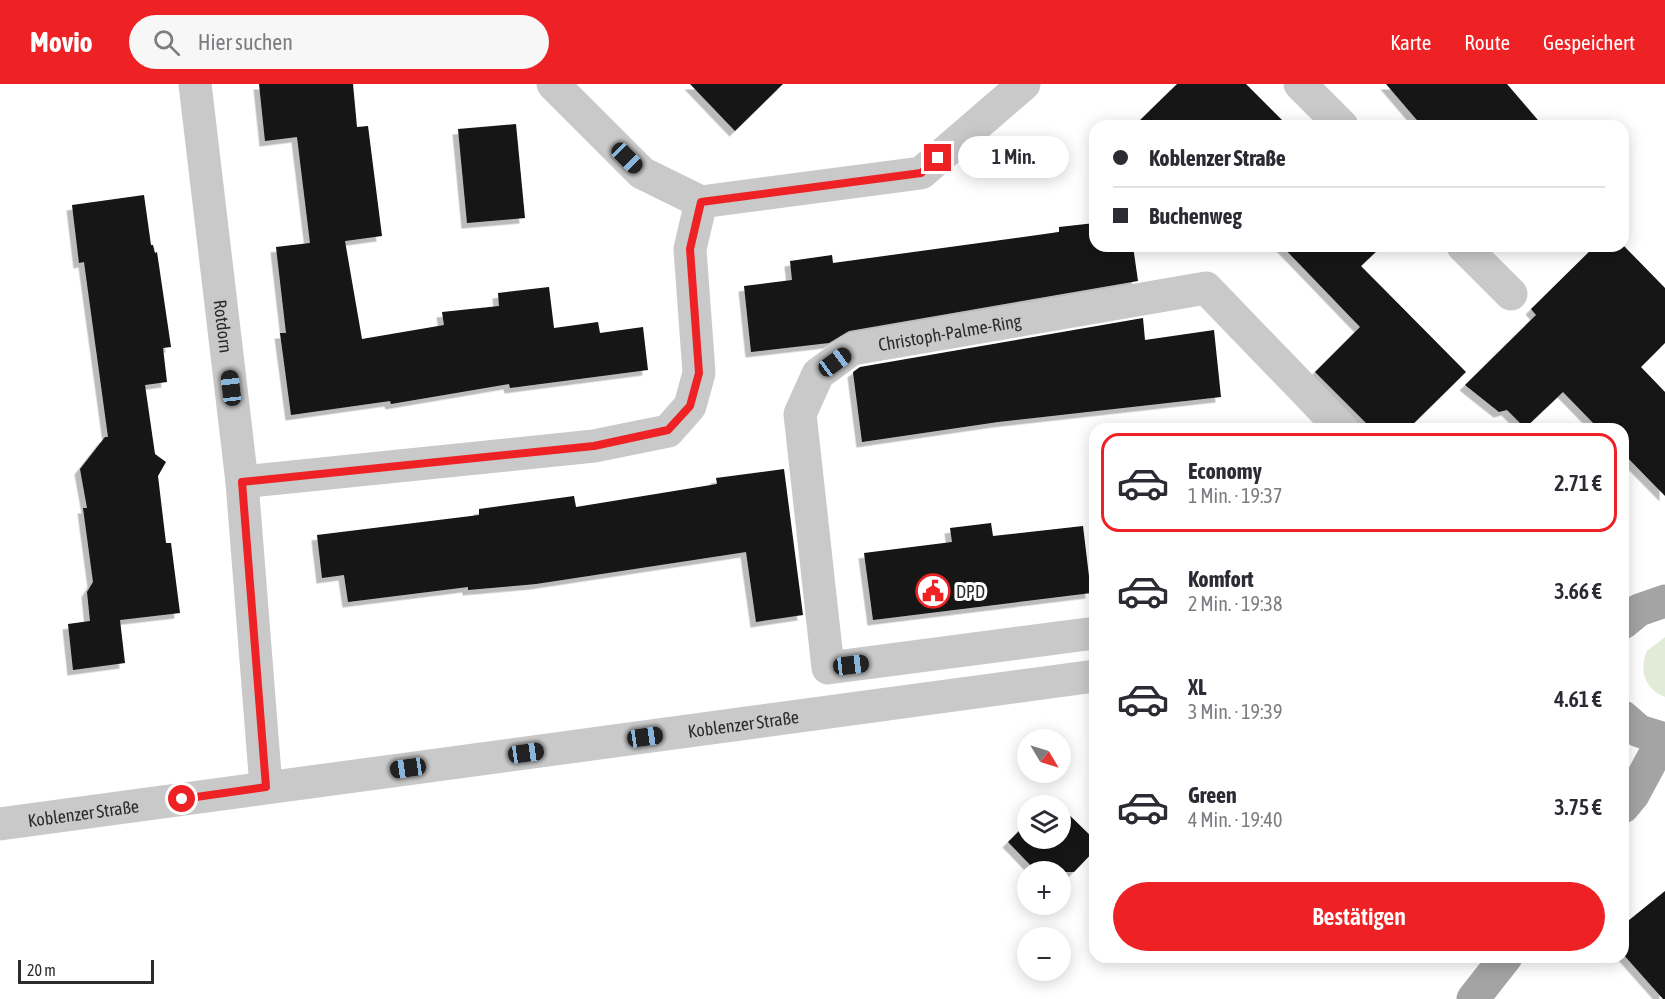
<!DOCTYPE html>
<html lang="de">
<head>
<meta charset="utf-8">
<style>
  body { margin:0; font-family:"Asap Condensed",sans-serif; background:#f7f7f7; color:#2b2b33; height:100vh; display:flex; flex-direction:column; font-size:22px; white-space:nowrap }
  * { box-sizing:border-box; margin:0 }
  p { font-size:20px; color:#7c7c81 }
  .icon { flex:none; width:33px; height:33px; fill:none; stroke:currentColor; stroke-width:2; stroke-linecap:round; stroke-linejoin:round }
  .map { position:relative; flex:1; overflow:hidden }
  .panel { position:absolute; left:1089px; top:339px; width:540px; height:540px; display:flex; flex-direction:column; background:#fff; border-radius:18px; box-shadow:0 3px 15px #0003 }
  .panel>* { flex:none }
  .top-card { position:absolute; left:1089px; top:36px; width:540px; height:132px; border-radius:18px; box-shadow:0 3px 15px #0003; display:grid; align-content:center; height:132px; padding:0 24px; background:#fff }
  .needle { width:39px; rotate:128deg }
  .buttons { position:absolute; left:1017px; top:645px; display:grid; gap:12px }
  .buttons a { display:grid; place-items:center; width:54px; height:54px; border-radius:50%; background:#fff; box-shadow:0 3px 15px #0003; font-size:30px }
  .scale { position:absolute; left:18px; bottom:15px; width:136px; box-sizing:border-box; padding-left:6px; border:3px solid #2c2c2c; border-top:0; font-size:16px; line-height:21px; white-space:nowrap; color:#2c2c2c; -webkit-text-stroke:4px #fff; paint-order:stroke }
  .end { position:absolute; width:27px; height:27px; margin:-14px; border:8px solid #ee2225; background:#fff; box-shadow:0 0 0 3px #fff }
  .from { border-radius:50% }
  .bubble { position:absolute; height:42px; border-radius:21px; background:#fff; box-shadow:0 3px 15px #0003; font-size:20px; font-weight:600; line-height:42px; text-align:center }
  .car { position:absolute; width:18px; height:36px; margin:-18px -9px; border-radius:8px; box-shadow:0 0 4px 2px #0007; background:linear-gradient(#222 24%,#8ab4d8 0 40%,#222 0 76%,#8ab4d8 0 86%,#222 0) }
  .top-card b { display:flex; align-items:center; gap:21px; height:57px; font-size:22px }
  .top-card b+b { border-top:2px solid #e1e1e2 }
  .top-card i { width:15px; height:15px; background:#2b2b33 }
  ul { padding:10px 0 0; list-style:none }
  li { display:flex; align-items:center; gap:18px; height:99px; margin:0 12px 9px; padding:0 12px; border:3px solid transparent; border-radius:18px }
  li div { flex:1 }
  li b { display:block; font-size:22px }
  li em { font-style:normal; font-weight:600 }
  li.current { border-color:#ee2225 }
  li>.icon { width:54px; height:54px; stroke-width:1.5 }
  .cta { display:flex; gap:12px; margin-top:auto; padding:12px 24px }
  .cta a { flex:1; height:69px; border-radius:36px; background:#ee2225; color:#fff; font-size:24px; font-weight:600; line-height:69px; text-align:center }
  header { display:flex; align-items:center; gap:36px; box-sizing:border-box; height:84px; padding:0 30px; background:#ee2225; color:#fff }
  header strong { font-size:28px }
  nav { display:flex; gap:33px; margin-inline-start:auto; font-size:21px }
  .search { width:420px; height:54px; background:#f7f7f7; display:flex; align-items:center; gap:15px; box-sizing:border-box; padding:0 21px; border-radius:33px; color:#7c7c81; font-size:22px }
  .map>svg:first-child { display:block }
  .green { fill:#e1ebd8 }
  .building { fill:#131313; filter:url(#shadow) }
  .lines { fill:none; stroke-linecap:round; stroke-linejoin:round }
  .minor { stroke:#c9c9c9; stroke-width:33 }
  .major { stroke:#a4a4a4; stroke-width:33 }
  .route { stroke:#ee2225; stroke-width:8 }
  .labels { text-anchor:middle; dominant-baseline:central; stroke-width:6; stroke-linejoin:round; paint-order:stroke }
  .street-label { font-size:18px; fill:#2c2c2c; stroke:#fff }
  .poi-label { font-size:18px; fill:#2c2c2c; stroke:#fff; text-anchor:start }
</style>
</head>
<body>
<header>
<strong>Movio</strong>
<div class="search"><svg class="icon" aria-label="search" viewBox="0 0 24 24"><circle cx="10" cy="10" r="6"/><path d="M15 15l6 6"/></svg>Hier suchen</div>
<nav><a>Karte</a><a>Route</a><a>Gespeichert</a></nav>
</header>
<div class="map">
<svg width="1665" height="915" viewBox="0 0 1665 915">
  <defs>
    <filter id="shadow"><feDropShadow dx="-5.5" dy="5.5" stdDeviation="0" flood-color="#0004"/></filter>
  </defs>
  <rect width="100%" height="100%" fill="#fff"/>
  <!-- green -->
  <path class="green" d="M1665,553V613C1644,605 1639,586 1647,567Z"/>
  <!-- building -->
  <g class="building">
    <polygon points="259,0 353,0 357,43 368,42 382,152 345,157 362,255 444,241 442,228 499,222 498,209 549,203 554,244 598,238 600,249 643,243 648,286 510,304 509,300 391,320 390,317 291,331 280,249 286,249 276,163 310,159 297,53 265,57"/>
    <polygon points="690,0 783,0 735,47"/>
    <polygon points="1177,0 1246,0 1288,42 1134,42"/>
    <polygon points="1386,0 1507,0 1543,42 1422,42"/>
    <polygon points="516,40 525,134 467,139 458,45"/>
    <polygon points="144,111 151,161 153,161 155,169 157,168 171,263 163,264 167,298 145,301 155,370 166,378 158,392 166,459 171,459 180,529 120,536 125,579 73,586 68,540 90,537 87,508 93,498 83,424 87,424 80,385 105,353 108,353 84,178 79,179 72,121"/>
    <polygon points="1095,139 1095,162 1133,162 1138,197 849,247 829,259 751,268 744,202 792,196 790,177 832,171 833,179 855,176 1059,148 1059,143"/>
    <polygon points="1282,162 1382,162 1361,182 1466,288 1408,345 1372,345 1315,288 1360,243"/>
    <polygon points="1595,162 1624,162 1665,204 1665,259 1641,283 1665,308 1665,412 1623,369 1623,345 1599,345 1563,308 1525,344 1507,326 1499,328 1465,301 1536,231 1531,225"/>
    <polygon points="1143,234 1145,256 1214,246 1221,313 998,338 862,358 853,288 860,283"/>
    <polygon points="784,385 803,531 756,538 746,468 536,500 468,506 468,503 348,518 344,491 322,494 317,451 479,431 479,425 574,412 576,423 717,400 716,394"/>
    <polygon points="991,439 993,452 1083,442 1091,509 873,536 864,469 952,458 950,444"/>
    <polygon points="1060,722 1095,756 1095,766 1074,788 1037,788 1008,758 1028,738 1028,754 1060,754"/>
    <polygon points="1665,807 1665,915 1663,915 1623,870 1623,841"/>
  </g>
  <g class="lines">
    <!-- minor -->
    <g class="minor">
      <path id="s1" d="M195,0L242,398L266,703"/>
      <polyline points="553,0 642,89 701,118 921,89 1024,0"/>
      <polyline points="1300,0 1342,42"/>
      <polyline points="1463,162 1511,210"/>
      <polyline points="242,398 594,362 668,347 690,322 699,289 690,165 701,118"/>
      <path id="s2" d="M1095,549L828,584L800,330L818,290L852,265L1206,204L1342,345"/>
      <path id="s3" d="M0,740L1095,592"/>
    </g>
    <!-- major -->
    <g class="major">
      <polyline points="1623,539 1639,526 1665,517"/>
      <polyline points="1623,633 1639,647 1665,655"/>
      <polyline points="1623,723 1633,711 1663,655"/>
      <polyline points="1473,915 1506,873"/>
    </g>
  </g>
  <g class="lines">
    <!-- route -->
    <polyline class="route" points="182,715 266,703 242,398 594,362 668,346 690,322 699,289 690,165 701,118 921,89 938,74"/>
  </g>
  <!-- icons -->
  <defs>
    <symbol id="civic-ring" viewBox="-11 -11 22 22"><circle r="9.5" fill="#fff" stroke="#ee2225" stroke-width="1.5"/><path d="M-.6-6.5H3V-4.5H.6V-3L4-1V1h2V6H-6V1h2V-1L-.6-3ZM-1.2 2.5V6h2.4V2.5Z" fill="#ee2225"/></symbol>
  </defs>
  <g fill-rule="evenodd">
    <use href="#civic-ring" x="914" y="488" width="38" height="38"/>
  </g>
  <g class="labels">
    <!-- street labels -->
    <g class="street-label">
      <text stroke="none"><textPath href="#s1" startOffset="244">Rotdorn</textPath></text>
      <text stroke="none"><textPath href="#s2" startOffset="710">Christoph-Palme-Ring</textPath></text>
      <text stroke="none"><textPath href="#s3" startOffset="750">Koblenzer Straße</textPath></text>
      <text stroke="none"><textPath href="#s3" startOffset="84">Koblenzer Straße</textPath></text>
    </g>
    <!-- poi labels -->
    <g class="poi-label">
      <text x="956" y="507">DPD</text>
    </g>
  </g>
</svg>
<div class="buttons">
<a><svg class="needle" viewBox="-14 -14 28 28"><path d="M0-13l5 13h-10z" fill="#e53935"/><path d="M0 13l5-13h-10z" fill="#7c7c81"/></svg></a>
<a><svg class="icon" aria-label="layers" viewBox="0 0 24 24"><path d="M12 4l9 5-9 5-9-5zM3 14l9 5 9-5"/></svg></a>
<a>+</a>
<a>−</a>
</div>
<div class="scale">20 m</div>
<i class="end from" style="left:182px;top:715px"></i>
<i class="end" style="left:938px;top:74px"></i>
<div class="bubble" style="left:958px;top:52px;width:111px">1 Min.</div>
<i class="car" style="left:627px;top:74px;rotate:135deg"></i>
<i class="car" style="left:835px;top:278px;rotate:54deg"></i>
<i class="car" style="left:231px;top:304px;rotate:353deg"></i>
<i class="car" style="left:851px;top:581px;rotate:83deg"></i>
<i class="car" style="left:645px;top:653px;rotate:82deg"></i>
<i class="car" style="left:526px;top:669px;rotate:82deg"></i>
<i class="car" style="left:408px;top:684px;rotate:262deg"></i>
<div class="top-card">
<b><i class="from"></i>Koblenzer Straße</b>
<b><i></i>Buchenweg</b>
</div>
<section class="panel">
<ul>
<li class="current"><svg class="icon" aria-label="car" viewBox="0 0 24 24"><path d="M5 17H2v-5l4-1 3-4h7l3 4 3 1v5h-3M9 17h6M6 11h13"/><circle cx="7" cy="17" r="2"/><circle cx="17" cy="17" r="2"/></svg><div><b>Economy</b><p>1 Min. · 19:37</p></div><em>2.71 €</em></li>
<li><svg class="icon" aria-label="car" viewBox="0 0 24 24"><path d="M5 17H2v-5l4-1 3-4h7l3 4 3 1v5h-3M9 17h6M6 11h13"/><circle cx="7" cy="17" r="2"/><circle cx="17" cy="17" r="2"/></svg><div><b>Komfort</b><p>2 Min. · 19:38</p></div><em>3.66 €</em></li>
<li><svg class="icon" aria-label="car" viewBox="0 0 24 24"><path d="M5 17H2v-5l4-1 3-4h7l3 4 3 1v5h-3M9 17h6M6 11h13"/><circle cx="7" cy="17" r="2"/><circle cx="17" cy="17" r="2"/></svg><div><b>XL</b><p>3 Min. · 19:39</p></div><em>4.61 €</em></li>
<li><svg class="icon" aria-label="car" viewBox="0 0 24 24"><path d="M5 17H2v-5l4-1 3-4h7l3 4 3 1v5h-3M9 17h6M6 11h13"/><circle cx="7" cy="17" r="2"/><circle cx="17" cy="17" r="2"/></svg><div><b>Green</b><p>4 Min. · 19:40</p></div><em>3.75 €</em></li>
</ul>
<div class="cta"><a>Bestätigen</a></div>
</section>
</div>
</body>
</html>
